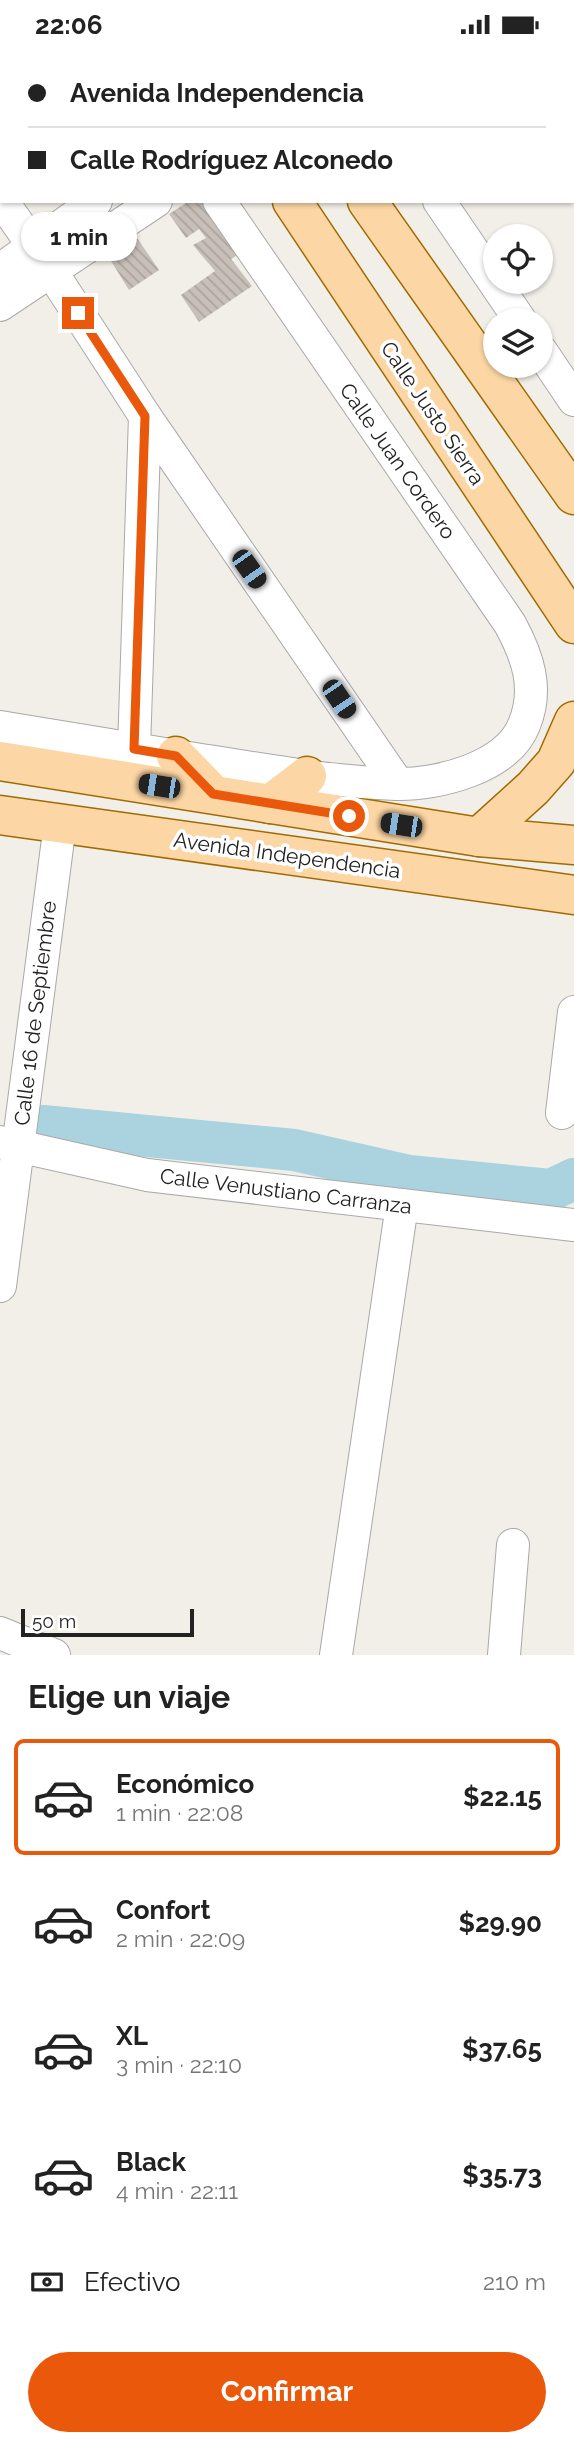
<!DOCTYPE html>
<html lang="es">
<head>
<meta charset="utf-8">
<style>
  body { margin:0; font-family:Raleway,sans-serif; background:#f2f2f2; color:#222; height:100vh; display:flex; flex-direction:column; font-size:26px; white-space:nowrap }
  * { box-sizing:border-box; margin:0 }
  p { font-size:23px; color:#767676 }
  .icon { flex:none; width:38px; height:38px; fill:none; stroke:currentColor; stroke-width:2; stroke-linecap:round; stroke-linejoin:round }
  .map { position:relative; height:1606px; overflow:hidden }
  .panel { display:flex; flex-direction:column; background:#fff; flex:1 }
  .panel>* { flex:none }
  .banner { position:absolute; left:0px; top:0px; width:574px; height:154px; box-shadow:0 2px 5px #0004; display:grid; align-content:center; height:154px; padding:0 28px; background:#fff }
  .fabs { position:absolute; left:483px; top:175px; display:grid; gap:14px }
  .fabs a { display:grid; place-items:center; width:70px; height:70px; border-radius:50%; background:#fff; box-shadow:0 2px 5px #0004; font-size:35px }
  .scale { position:absolute; left:21px; bottom:18px; width:173px; box-sizing:border-box; padding-left:7px; border:4px solid #222; border-top:0; font-size:19px; line-height:24px; white-space:nowrap; color:#222; -webkit-text-stroke:5px #fff; paint-order:stroke }
  .end { position:absolute; width:32px; height:32px; margin:-16px; border:9px solid #ea580c; background:#fff; box-shadow:0 0 0 4px #fff }
  .from { border-radius:50% }
  .bubble { position:absolute; height:49px; border-radius:24px; background:#fff; box-shadow:0 2px 5px #0004; font-size:23px; font-weight:700; line-height:49px; text-align:center }
  .car { position:absolute; width:21px; height:42px; margin:-21px -10px; border-radius:9px; box-shadow:0 0 5px 2px #0007; background:linear-gradient(#222 24%,#8ab4d8 0 40%,#222 0 76%,#8ab4d8 0 86%,#222 0) }
  .banner b { display:flex; align-items:center; gap:24px; height:66px; font-size:26px }
  .banner b+b { border-top:2px solid #e0e0e0 }
  .banner i { width:18px; height:18px; background:#222 }
  ul { padding:0; list-style:none }
  li { display:flex; align-items:center; gap:21px; height:116px; margin:0 14px 10px; padding:0 14px; border:4px solid transparent; border-radius:10px }
  li div { flex:1 }
  li b { display:block; font-size:26px }
  li em { font-style:normal; font-weight:700 }
  li.selected { border-color:#ea580c }
  li>.icon { width:63px; height:63px; stroke-width:1.5 }
  h2 { padding:0 28px; font-size:32px; line-height:84px }
  .pay { display:flex; align-items:center; gap:18px; height:77px; padding:0 28px; font-size:26px }
  .pay p { margin-inline-start:auto }
  .primary-button { display:flex; gap:14px; margin-top:auto; padding:14px 28px }
  .primary-button a { flex:1; height:80px; border-radius:42px; background:#ea580c; color:#fff; font-size:28px; font-weight:700; line-height:80px; text-align:center }
  .status { display:flex; justify-content:space-between; align-items:center; height:49px; padding:0 35px; background:#fff; direction:ltr }
  .status svg { height:19px; fill:currentColor }
  .map>svg:first-child { display:block }
  .lines { fill:none; stroke-linecap:round; stroke-linejoin:round }
  .river { stroke:#aad3df; stroke-width:42 }
  .building { fill:url(#building-back-hatch) }
  .minor-casing { stroke:#a9a9a9; stroke-width:34 }
  .major-casing { stroke:#a06b00; stroke-width:41 }
  .minor { stroke:#fff; stroke-width:32 }
  .major { stroke:#fcd6a4; stroke-width:38 }
  .route { stroke:#ea580c; stroke-width:9 }
  .labels { text-anchor:middle; dominant-baseline:central; stroke-width:7; stroke-linejoin:round; paint-order:stroke }
  .street-label { font-size:21px; fill:#222; stroke:#fff }
</style>
</head>
<body>
<div class="status"><b>22:06</b><svg viewBox="0 0 49 12"><path d="M0 12V9h3v3zM5 12V6h3v6zM10 12V3h3v9zM15 12V0h3v12zM26 1h20v11H26zM47 4h2v5h-2z"/></svg></div>
<div class="map">
<svg width="574" height="1606" viewBox="0 0 574 1606">
  <defs>
    <pattern id="building-back-hatch" width="6" height="6" patternUnits="userSpaceOnUse" patternTransform="scale(1.75)"><rect width="6" height="6" fill="#c7bfb8"/><path d="M-1 5l2 2M0 0l6 6M5-1l2 2" fill="none" stroke="#aba49e"/></pattern>
  </defs>
  <rect width="100%" height="100%" fill="#f2efe9"/>
  <g class="lines">
    <!-- river -->
    <polyline class="river" points="43,1077 294,1101 409,1127 551,1141 574,1130"/>
  </g>
  <!-- building -->
  <g class="building">
    <polygon points="189,152 205,152 241,204 231,210 252,237 199,273 181,246 215,222 193,196 206,189 199,180 186,189 169,165"/>
    <polygon points="137,189 159,221 129,241 108,207"/>
  </g>
  <g class="lines">
    <defs>
      <g id="minor">
        <polyline points="112,0 113,2"/>
        <polyline points="334,0 335,2"/>
        <polyline points="551,0 552,2"/>
        <polyline points="307,2 309,0"/>
        <polyline points="360,2 362,0"/>
        <polyline points="572,30 574,33"/>
        <polyline points="2,152 51,222 145,367 398,735"/>
        <polyline points="439,152 520,271"/>
        <polyline points="0,221 96,152"/>
        <polyline points="0,256 156,152"/>
        <polyline points="541,302 574,351"/>
        <path d="M0,678C65,689 130,699 195,710C261,720 328,733 396,735C437,736 507,719 524,676C539,640 528,608 510,575L219,152"/>
        <polyline points="134,700 145,367"/>
        <polyline points="562,1064 574,963"/>
        <polyline points="0,1093 147,1126 574,1176"/>
        <polyline points="0,1237 60,775"/>
        <polyline points="0,1584 54,1606"/>
        <polyline points="336,1606 402,1156"/>
        <polyline points="504,1606 513,1496"/>
      </g>
      <g id="major">
        <polyline points="188,0 189,2"/>
        <polyline points="259,0 260,2"/>
        <polyline points="292,152 574,575"/>
        <polyline points="367,152 574,446"/>
        <polyline points="176,707 213,745"/>
        <polyline points="0,712 479,788 574,796"/>
        <polyline points="270,755 307,727"/>
        <polyline points="0,766 574,846"/>
        <polyline points="479,788 533,739 556,713 574,672"/>
      </g>
    </defs>
    <!-- minor casing -->
    <use href="#minor" class="minor-casing"/>
    <!-- major casing -->
    <use href="#major" class="major-casing"/>
    <!-- minor -->
    <use href="#minor" class="minor"/>
    <!-- major -->
    <use href="#major" class="major"/>
  </g>
  <g class="lines">
    <!-- route -->
    <polyline class="route" points="78,264 145,367 134,700 176,707 213,745 349,767"/>
  </g>
  <g class="labels">
    <!-- street labels -->
    <g class="street-label">
      <text transform="translate(433 364) rotate(56)">Calle Justo Sierra</text>
      <text transform="translate(398 412) rotate(55)">Calle Juan Cordero</text>
      <text transform="translate(287 806) rotate(8)">Avenida Independencia</text>
      <text transform="translate(35 964) rotate(-83)">Calle 16 de Septiembre</text>
      <text transform="translate(286 1142) rotate(7)">Calle Venustiano Carranza</text>
    </g>
  </g>
</svg>
<div class="fabs">
<a><svg class="icon" aria-label="locate" viewBox="0 0 24 24"><circle cx="12" cy="12" r="6"/><path d="M12 2v4M12 18v4M2 12h4M18 12h4"/></svg></a>
<a><svg class="icon" aria-label="layers" viewBox="0 0 24 24"><path d="M12 4l9 5-9 5-9-5zM3 14l9 5 9-5"/></svg></a>
</div>
<div class="scale">50 m</div>
<i class="end from" style="left:349px;top:767px"></i>
<i class="end" style="left:78px;top:264px"></i>
<div class="bubble" style="left:21px;top:163px;width:116px">1 min</div>
<i class="car" style="left:249px;top:520px;rotate:145deg"></i>
<i class="car" style="left:339px;top:650px;rotate:146deg"></i>
<i class="car" style="left:159px;top:737px;rotate:279deg"></i>
<i class="car" style="left:401px;top:776px;rotate:279deg"></i>
<div class="banner">
<b><i class="from"></i>Avenida Independencia</b>
<b><i></i>Calle Rodríguez Alconedo</b>
</div>
</div>
<section class="panel">
<h2>Elige un viaje</h2>
<ul>
<li class="selected"><svg class="icon" aria-label="car" viewBox="0 0 24 24"><path d="M5 17H2v-5l4-1 3-4h7l3 4 3 1v5h-3M9 17h6M6 11h13"/><circle cx="7" cy="17" r="2"/><circle cx="17" cy="17" r="2"/></svg><div><b>Económico</b><p>1 min · 22:08</p></div><em>$22.15</em></li>
<li><svg class="icon" aria-label="car" viewBox="0 0 24 24"><path d="M5 17H2v-5l4-1 3-4h7l3 4 3 1v5h-3M9 17h6M6 11h13"/><circle cx="7" cy="17" r="2"/><circle cx="17" cy="17" r="2"/></svg><div><b>Confort</b><p>2 min · 22:09</p></div><em>$29.90</em></li>
<li><svg class="icon" aria-label="car" viewBox="0 0 24 24"><path d="M5 17H2v-5l4-1 3-4h7l3 4 3 1v5h-3M9 17h6M6 11h13"/><circle cx="7" cy="17" r="2"/><circle cx="17" cy="17" r="2"/></svg><div><b>XL</b><p>3 min · 22:10</p></div><em>$37.65</em></li>
<li><svg class="icon" aria-label="car" viewBox="0 0 24 24"><path d="M5 17H2v-5l4-1 3-4h7l3 4 3 1v5h-3M9 17h6M6 11h13"/><circle cx="7" cy="17" r="2"/><circle cx="17" cy="17" r="2"/></svg><div><b>Black</b><p>4 min · 22:11</p></div><em>$35.73</em></li>
</ul>
<div class="pay"><svg class="icon" aria-label="cash" viewBox="0 0 24 24"><path d="M3 7h18v10H3z"/><circle cx="12" cy="12" r="2"/></svg>Efectivo<p>210 m</p></div>
<div class="primary-button"><a>Confirmar</a></div>
</section>
</body>
</html>
